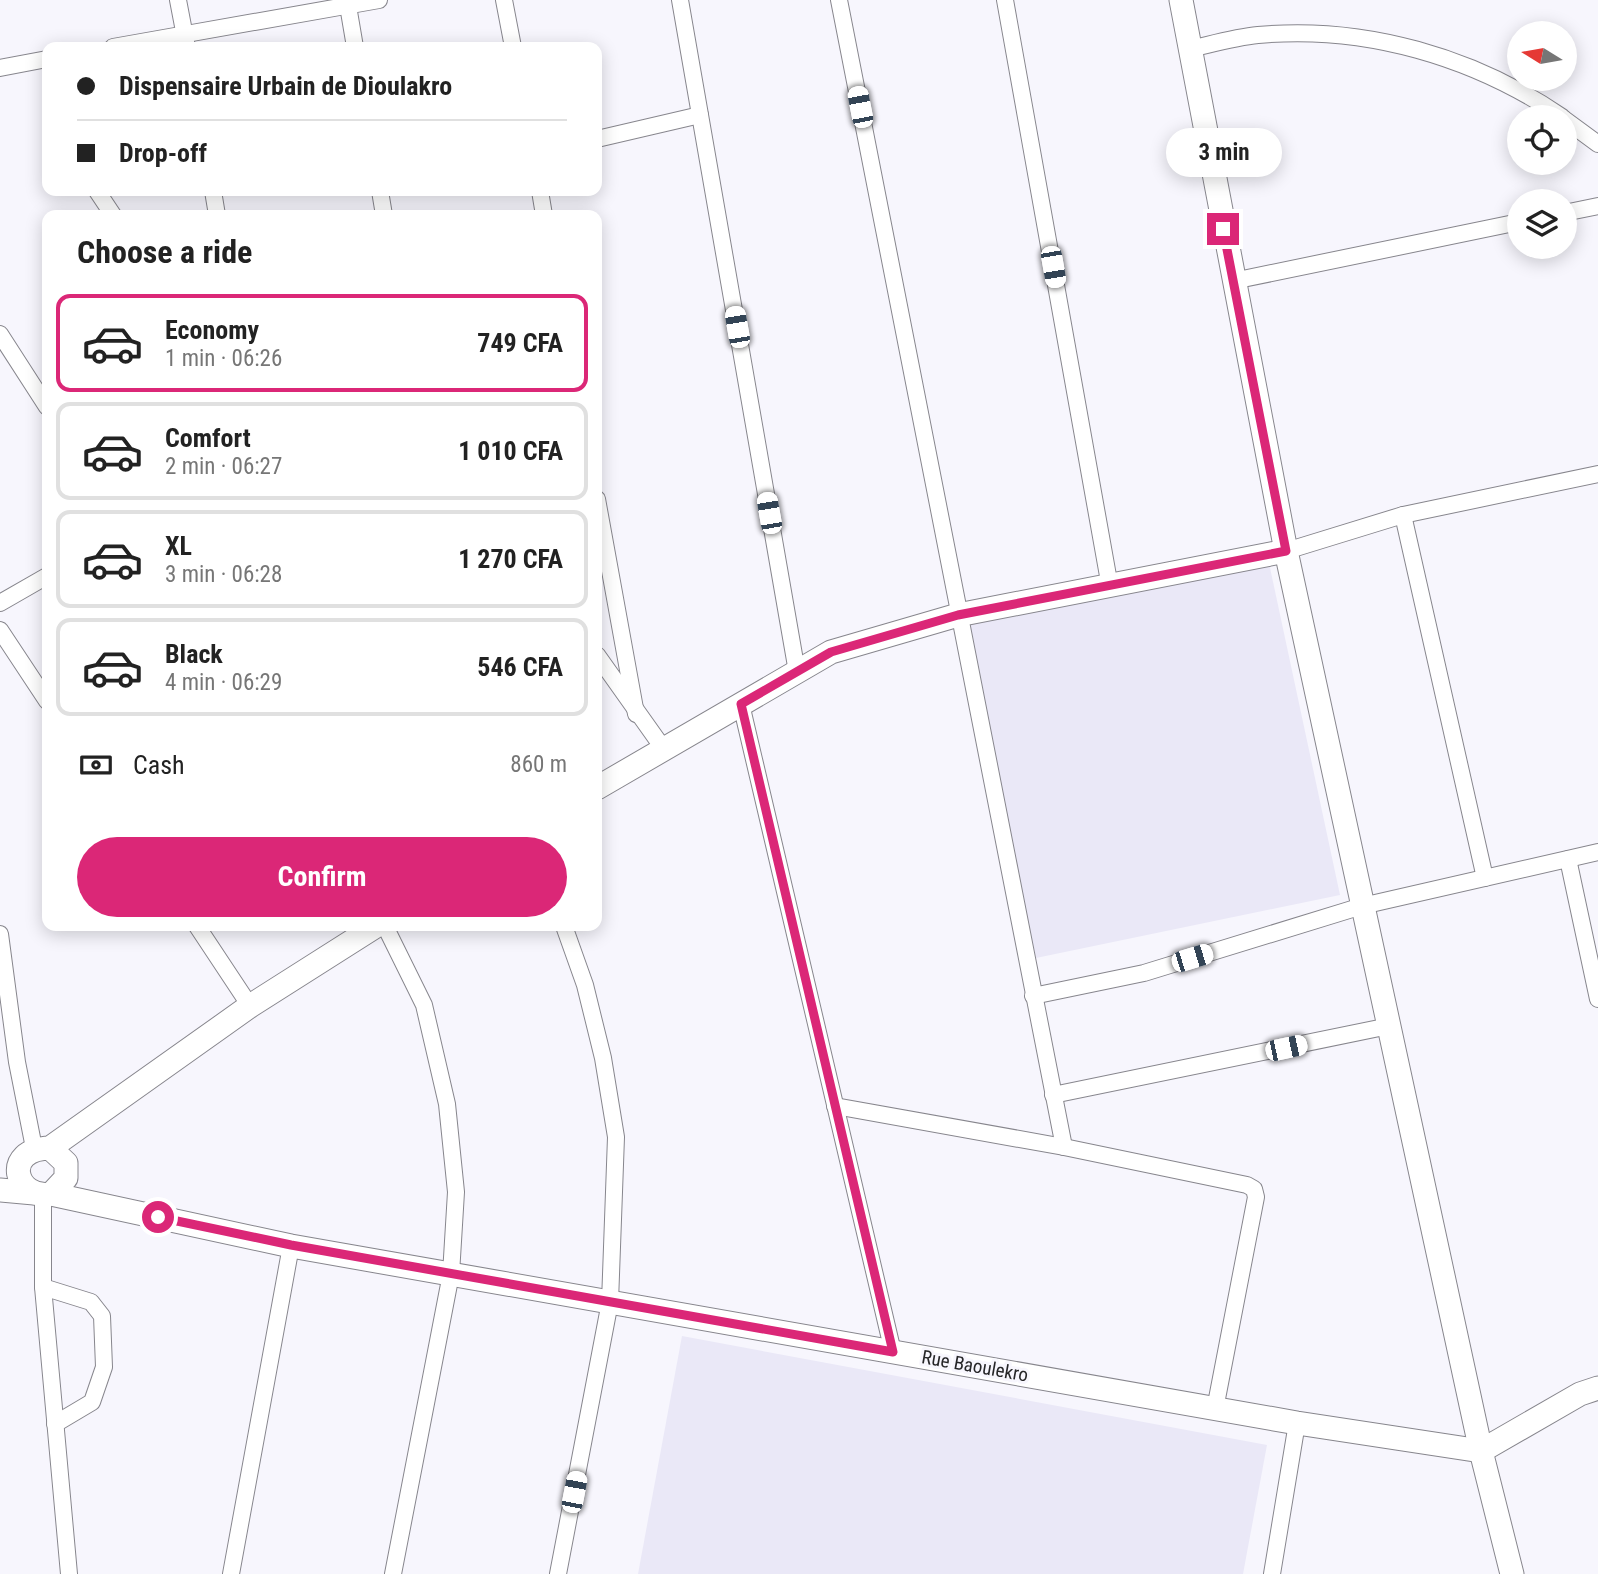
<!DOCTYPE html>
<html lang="en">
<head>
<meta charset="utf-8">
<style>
  body { margin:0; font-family:"Roboto Condensed",sans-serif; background:#f2f2f2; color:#222; height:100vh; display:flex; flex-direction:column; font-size:26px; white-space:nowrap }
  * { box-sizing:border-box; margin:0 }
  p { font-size:23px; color:#767676 }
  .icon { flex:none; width:38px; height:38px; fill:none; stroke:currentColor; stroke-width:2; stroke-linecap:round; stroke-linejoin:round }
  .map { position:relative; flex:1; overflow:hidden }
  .drawer { position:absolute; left:42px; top:210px; width:560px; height:721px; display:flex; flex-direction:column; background:#fff; border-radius:14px; box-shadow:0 4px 18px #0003 }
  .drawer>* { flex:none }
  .hud { position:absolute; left:42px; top:42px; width:560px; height:154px; border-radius:14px; box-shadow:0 4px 18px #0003; display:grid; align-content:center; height:154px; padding:0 35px; background:#fff }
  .needle { width:46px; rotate:281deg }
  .tools { position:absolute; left:1507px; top:21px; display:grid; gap:14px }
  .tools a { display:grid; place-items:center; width:70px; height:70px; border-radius:50%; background:#fff; box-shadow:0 4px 18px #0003; font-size:35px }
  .end { position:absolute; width:32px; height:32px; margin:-16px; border:9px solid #db2777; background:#fff; box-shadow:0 0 0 4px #fff }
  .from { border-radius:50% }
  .bubble { position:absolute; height:49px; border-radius:24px; background:#fff; box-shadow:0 4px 18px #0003; font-size:23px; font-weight:700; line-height:49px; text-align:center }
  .car { position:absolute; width:21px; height:42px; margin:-21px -10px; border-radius:9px; box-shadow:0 0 5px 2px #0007; background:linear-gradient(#fff 24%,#345 0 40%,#fff 0 76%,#345 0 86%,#fff 0) }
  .hud b { display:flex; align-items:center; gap:24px; height:66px; font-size:26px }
  .hud b+b { border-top:2px solid #e0e0e0 }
  .hud i { width:18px; height:18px; background:#222 }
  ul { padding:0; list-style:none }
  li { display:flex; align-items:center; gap:21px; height:98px; margin:0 14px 10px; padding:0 21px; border:4px solid #e0e0e0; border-radius:14px }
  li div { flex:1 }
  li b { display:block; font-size:26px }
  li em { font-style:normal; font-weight:700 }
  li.active { border-color:#db2777 }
  li>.icon { width:63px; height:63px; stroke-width:1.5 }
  h2 { padding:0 35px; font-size:32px; line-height:84px }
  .pay { display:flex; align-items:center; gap:18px; height:77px; padding:0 35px; font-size:26px }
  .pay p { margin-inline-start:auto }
  .cta { display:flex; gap:14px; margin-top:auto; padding:14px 35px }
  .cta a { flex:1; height:80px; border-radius:42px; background:#db2777; color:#fff; font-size:28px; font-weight:700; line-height:80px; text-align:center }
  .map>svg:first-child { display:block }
  .built { fill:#eae8f7 }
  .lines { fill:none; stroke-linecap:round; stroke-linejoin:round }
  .street-casing { stroke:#87868d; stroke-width:18 }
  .secondary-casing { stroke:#87868d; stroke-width:25 }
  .street { stroke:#fff; stroke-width:16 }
  .secondary { stroke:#fff; stroke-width:23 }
  .route { stroke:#db2777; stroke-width:9 }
  .labels { text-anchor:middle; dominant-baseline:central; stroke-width:6; stroke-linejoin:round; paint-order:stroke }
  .street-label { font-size:19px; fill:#252527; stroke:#f7f6fd }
</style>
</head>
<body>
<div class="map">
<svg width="1598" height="1574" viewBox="0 0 1598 1574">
  <rect width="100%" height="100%" fill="#f7f6fd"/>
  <!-- built -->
  <g class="built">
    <polygon points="1269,563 1340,895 1036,958 963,623"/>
    <polygon points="682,1336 1267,1445 1243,1574 638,1574"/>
  </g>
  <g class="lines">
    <defs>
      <g id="street">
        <polyline points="178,0 187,47"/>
        <polyline points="347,0 355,47"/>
        <polyline points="504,0 513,47"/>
        <polyline points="680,0 797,672"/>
        <polyline points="839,0 1064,1147"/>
        <polyline points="1005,0 1110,587"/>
        <polyline points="113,47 379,0"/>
        <path d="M1190,49C1212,44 1236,37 1258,35C1365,25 1474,57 1562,117"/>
        <polyline points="0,68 47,59"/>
        <polyline points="1564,119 1598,144"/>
        <polyline points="597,139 700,115"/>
        <polyline points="97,191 113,215"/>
        <polyline points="213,191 217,215"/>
        <polyline points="380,191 384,215"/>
        <polyline points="540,191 544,215"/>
        <polyline points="1564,213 1598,206"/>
        <polyline points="1233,281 1519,222"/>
        <polyline points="0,334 47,407"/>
        <polyline points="597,499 636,714"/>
        <polyline points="1403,515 1485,878"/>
        <polyline points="1286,551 1403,515 1598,474"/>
        <polyline points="0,603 47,576"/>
        <polyline points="0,630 47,701"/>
        <polyline points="597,655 663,748"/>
        <polyline points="741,704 893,1352"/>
        <polyline points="1568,859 1598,999"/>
        <polyline points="197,926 250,1006"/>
        <polyline points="385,926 424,1005 447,1104 456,1192 451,1274 393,1574"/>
        <polyline points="0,934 17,1062 34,1148"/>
        <polyline points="1033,996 1144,973 1362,906 1598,852"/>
        <polyline points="1053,1095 1389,1026"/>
        <polyline points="835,1106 1064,1147 1247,1185 1254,1189 1256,1197 1215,1409"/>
        <polyline points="43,1195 43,1287 69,1574"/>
        <polyline points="43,1287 91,1302 102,1316 104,1367 92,1402 55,1424"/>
        <polyline points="231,1574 291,1246"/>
        <polyline points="558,1574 610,1302 616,1137 603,1058 585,985 564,926"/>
        <polyline points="1272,1574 1297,1423"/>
      </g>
      <g id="secondary">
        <polyline points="1181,0 1286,551 1481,1451 1512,1574"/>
        <polyline points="597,788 831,652 958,615 1286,551"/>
        <path d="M50,1148L66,1163V1178L51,1194C15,1200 1,1149 50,1148L250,1006L376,926"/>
        <polyline points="0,1190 34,1193"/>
        <polyline points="51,1194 291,1246 1297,1423 1481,1451 1580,1394 1598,1388"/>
      </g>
    </defs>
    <!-- street casing -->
    <use href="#street" class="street-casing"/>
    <!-- secondary casing -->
    <use href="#secondary" class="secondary-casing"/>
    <!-- street -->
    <use href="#street" class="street"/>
    <!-- secondary -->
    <use href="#secondary" class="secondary"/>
  </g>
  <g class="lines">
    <!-- route -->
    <polyline class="route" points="158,1217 291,1245 893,1352 741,704 831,652 958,615 1286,551 1223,229"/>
  </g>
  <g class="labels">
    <!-- street labels -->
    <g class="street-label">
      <text transform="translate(975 1366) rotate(10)">Rue Baoulekro</text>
    </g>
  </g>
</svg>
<div class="tools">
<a><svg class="needle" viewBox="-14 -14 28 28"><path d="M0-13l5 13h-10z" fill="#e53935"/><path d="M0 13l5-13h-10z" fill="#767676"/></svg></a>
<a><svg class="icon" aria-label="locate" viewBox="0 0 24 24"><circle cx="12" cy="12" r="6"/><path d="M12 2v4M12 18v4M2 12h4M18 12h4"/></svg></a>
<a><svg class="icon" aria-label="layers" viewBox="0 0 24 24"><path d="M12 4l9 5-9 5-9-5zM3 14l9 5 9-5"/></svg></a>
</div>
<i class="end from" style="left:158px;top:1217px"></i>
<i class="end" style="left:1223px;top:229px"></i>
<div class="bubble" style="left:1166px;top:128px;width:116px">3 min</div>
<i class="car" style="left:860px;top:107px;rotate:349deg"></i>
<i class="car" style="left:1053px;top:267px;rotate:170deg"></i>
<i class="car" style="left:737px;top:327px;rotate:350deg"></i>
<i class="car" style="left:769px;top:513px;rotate:350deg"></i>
<i class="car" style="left:1192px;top:958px;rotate:73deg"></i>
<i class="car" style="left:1286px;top:1048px;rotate:78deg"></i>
<i class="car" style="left:574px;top:1492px;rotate:11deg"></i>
<div class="hud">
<b><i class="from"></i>Dispensaire Urbain de Dioulakro</b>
<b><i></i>Drop-off</b>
</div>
<section class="drawer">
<h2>Choose a ride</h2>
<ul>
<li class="active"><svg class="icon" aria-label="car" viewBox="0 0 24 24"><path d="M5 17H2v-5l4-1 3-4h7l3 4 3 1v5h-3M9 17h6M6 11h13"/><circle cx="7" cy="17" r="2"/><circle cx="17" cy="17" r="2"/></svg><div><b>Economy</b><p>1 min · 06:26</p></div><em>749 CFA</em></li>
<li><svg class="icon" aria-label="car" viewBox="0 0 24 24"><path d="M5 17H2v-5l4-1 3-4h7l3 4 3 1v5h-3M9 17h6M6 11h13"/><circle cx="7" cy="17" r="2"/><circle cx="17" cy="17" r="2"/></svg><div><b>Comfort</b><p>2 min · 06:27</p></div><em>1 010 CFA</em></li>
<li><svg class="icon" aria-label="car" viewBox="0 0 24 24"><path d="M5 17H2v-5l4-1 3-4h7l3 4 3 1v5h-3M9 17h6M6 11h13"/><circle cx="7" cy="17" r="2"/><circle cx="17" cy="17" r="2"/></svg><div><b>XL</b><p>3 min · 06:28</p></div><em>1 270 CFA</em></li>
<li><svg class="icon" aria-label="car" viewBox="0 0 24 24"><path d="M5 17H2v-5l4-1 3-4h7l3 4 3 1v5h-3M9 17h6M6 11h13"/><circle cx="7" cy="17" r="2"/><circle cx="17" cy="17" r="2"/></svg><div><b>Black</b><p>4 min · 06:29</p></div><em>546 CFA</em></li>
</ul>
<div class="pay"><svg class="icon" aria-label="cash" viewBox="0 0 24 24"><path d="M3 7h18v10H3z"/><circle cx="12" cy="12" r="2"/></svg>Cash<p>860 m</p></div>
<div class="cta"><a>Confirm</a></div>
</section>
</div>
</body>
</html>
